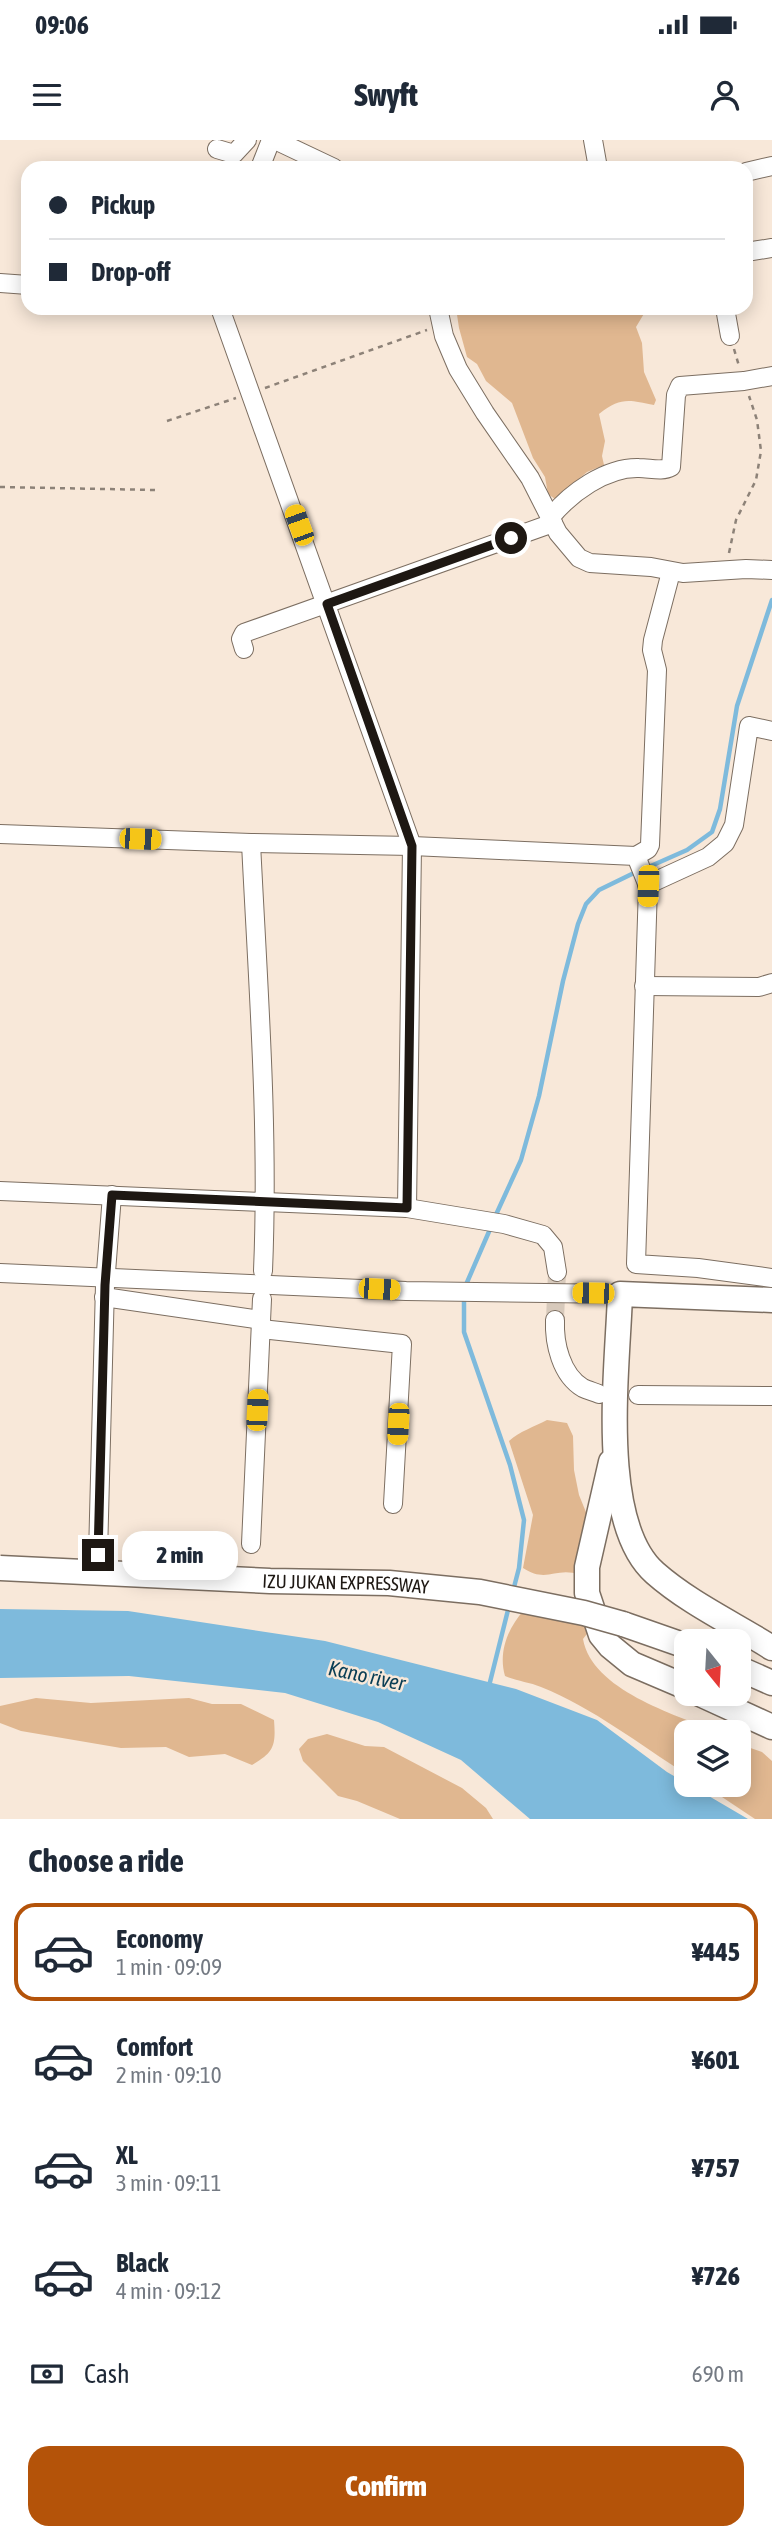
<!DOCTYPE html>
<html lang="en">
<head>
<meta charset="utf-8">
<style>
  body { margin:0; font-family:"Asap Condensed",sans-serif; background:#f6f6f7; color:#1f2937; height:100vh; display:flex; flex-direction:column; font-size:26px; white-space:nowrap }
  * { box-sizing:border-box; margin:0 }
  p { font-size:23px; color:#747a83 }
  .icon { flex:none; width:38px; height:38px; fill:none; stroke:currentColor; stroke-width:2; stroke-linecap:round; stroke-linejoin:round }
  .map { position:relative; height:1679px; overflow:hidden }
  .side { display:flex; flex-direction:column; background:#fff; flex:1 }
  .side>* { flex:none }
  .guide { position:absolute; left:21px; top:21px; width:732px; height:154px; border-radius:21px; box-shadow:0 4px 18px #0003; display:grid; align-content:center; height:154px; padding:0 28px; background:#fff }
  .needle { width:46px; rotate:162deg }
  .fabs { position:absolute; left:674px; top:1489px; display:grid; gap:14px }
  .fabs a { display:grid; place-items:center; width:77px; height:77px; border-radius:14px; background:#fff; box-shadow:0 4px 18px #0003; font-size:35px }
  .end { position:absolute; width:32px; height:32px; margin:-16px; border:9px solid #1e1813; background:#fff; box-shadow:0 0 0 4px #fff }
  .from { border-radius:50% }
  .bubble { position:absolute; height:49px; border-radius:21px; background:#fff; box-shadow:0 4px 18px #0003; font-size:23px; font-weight:800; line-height:49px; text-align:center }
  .car { position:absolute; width:21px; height:42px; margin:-21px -10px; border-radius:9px; box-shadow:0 0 5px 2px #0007; background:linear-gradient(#f5c518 24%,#345 0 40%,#f5c518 0 76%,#345 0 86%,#f5c518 0) }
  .guide b { display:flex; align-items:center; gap:24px; height:66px; font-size:26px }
  .guide b+b { border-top:2px solid #e0e1e3 }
  .guide i { width:18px; height:18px; background:#1f2937 }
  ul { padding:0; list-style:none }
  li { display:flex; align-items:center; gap:21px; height:98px; margin:0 14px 10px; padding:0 14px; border:4px solid transparent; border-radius:21px }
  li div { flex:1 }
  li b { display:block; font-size:26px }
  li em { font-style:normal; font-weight:800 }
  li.current { border-color:#b45309 }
  li>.icon { width:63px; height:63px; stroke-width:1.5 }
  h2 { padding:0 28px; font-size:32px; line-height:84px }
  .pay { display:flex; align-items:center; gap:18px; height:77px; padding:0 28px; font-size:26px }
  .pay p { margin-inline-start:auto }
  .action { display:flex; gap:14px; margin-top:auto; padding:14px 28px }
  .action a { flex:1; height:80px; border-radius:21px; background:#b45309; color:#fff; font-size:28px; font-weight:800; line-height:80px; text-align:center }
  .status { display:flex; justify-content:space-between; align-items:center; height:49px; padding:0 35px; background:#fff; direction:ltr }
  .status svg { height:19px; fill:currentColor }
  header { display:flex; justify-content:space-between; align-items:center; height:91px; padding:0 28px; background:#fff; font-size:32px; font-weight:800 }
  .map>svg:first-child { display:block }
  .green { fill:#e0b790 }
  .water { fill:#7ebadc }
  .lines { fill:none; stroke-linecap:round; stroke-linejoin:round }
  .stream { stroke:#7ebadc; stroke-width:4.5 }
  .minor-tunnel { stroke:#d7c9bb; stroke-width:18; stroke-dasharray:18 9; stroke-linecap:butt }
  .minor-casing { stroke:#7c6e61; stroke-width:20 }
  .highway-casing { stroke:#7c6e61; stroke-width:27 }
  .path { stroke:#8d8278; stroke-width:2.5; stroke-dasharray:5 5; stroke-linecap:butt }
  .minor { stroke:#fff; stroke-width:18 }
  .highway { stroke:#fff; stroke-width:24 }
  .highway-bridge-casing { stroke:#7c6e61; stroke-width:27; stroke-linecap:butt }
  .highway-bridge { stroke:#fff; stroke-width:24 }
  .route { stroke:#1e1813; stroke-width:9 }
  .labels { text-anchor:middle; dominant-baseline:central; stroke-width:5; stroke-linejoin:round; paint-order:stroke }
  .street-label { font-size:19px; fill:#1e1813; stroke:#f8e8d9 }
  .water-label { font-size:21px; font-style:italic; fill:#093d54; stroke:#f8e8d9 }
</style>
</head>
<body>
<div class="status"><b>09:06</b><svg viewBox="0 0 49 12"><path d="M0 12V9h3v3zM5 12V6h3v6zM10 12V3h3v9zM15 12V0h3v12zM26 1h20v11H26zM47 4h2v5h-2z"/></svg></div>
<header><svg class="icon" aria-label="menu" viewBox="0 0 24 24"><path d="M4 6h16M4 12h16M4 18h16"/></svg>Swyft<svg class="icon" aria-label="person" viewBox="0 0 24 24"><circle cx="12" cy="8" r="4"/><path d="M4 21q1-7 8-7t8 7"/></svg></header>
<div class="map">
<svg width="772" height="1679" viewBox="0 0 772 1679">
  <rect width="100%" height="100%" fill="#f8e8d9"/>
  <!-- green -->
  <g class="green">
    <path d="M456,168H641L645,172L636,187L642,203L644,232L656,260L654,265C628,260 621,257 599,274L605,301L602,316L604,325L587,332L555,359L548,354L545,337L533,318L512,263L486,241L477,224L467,217L459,188Z"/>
    <path d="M547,1280L567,1283L573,1296L574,1330L579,1355L590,1382L580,1435C556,1426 547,1444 523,1428L533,1375L509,1301C520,1291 534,1287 547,1280Z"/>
    <path d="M524,1470L579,1480L590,1490L583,1499C592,1550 674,1574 717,1592H686V1634C639,1604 593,1568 541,1547C529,1542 516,1541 505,1536C498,1512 508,1488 524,1470Z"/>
    <path d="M36,1558L91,1563L189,1558L212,1564H241L274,1580C276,1606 274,1612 252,1625L225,1614L189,1617L166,1607L121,1608L21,1591L0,1583V1566Z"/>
    <polygon points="327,1594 365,1606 384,1607 462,1648 486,1668 493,1679 400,1679 357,1661 338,1656 303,1621 299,1609 308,1599"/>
    <polygon points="739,1604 762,1612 772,1621 772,1679 755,1679 704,1645 738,1645"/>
  </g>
  <!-- water -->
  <polygon class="water" points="0,1469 128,1471 325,1501 516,1549 597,1580 667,1632 686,1643 686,1645 690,1645 748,1679 530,1679 461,1620 378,1582 285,1553 129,1536 0,1538"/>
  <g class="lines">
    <!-- stream -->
    <g class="stream">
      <polyline points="644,729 687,710 712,692 720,669 737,566 772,460"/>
      <polyline points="494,1079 521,1020 539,956 563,841 578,784 586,764 599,750 636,732"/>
      <polyline points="465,1147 491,1087"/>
      <polyline points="464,1155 464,1192 510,1325 524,1380 519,1428 513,1451"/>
      <polyline points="489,1546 509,1466"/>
    </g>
    <!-- minor-tunnel -->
    <polyline class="minor-tunnel" points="555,1180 557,1132"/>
    <defs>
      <g id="minor">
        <polyline points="275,0 334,28"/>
        <polyline points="593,0 598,28"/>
        <polyline points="217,9 234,14 247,0"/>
        <polyline points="260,28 271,0"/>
        <polyline points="746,32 772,26"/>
        <polyline points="746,112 772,108"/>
        <polyline points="0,143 28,145"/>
        <polyline points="220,168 412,706 407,1068"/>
        <polyline points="438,168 444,196 458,229 485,273 530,338 558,393 579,418 590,423 651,427 683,433 746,429 772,430"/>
        <polyline points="725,168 730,196"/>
        <path d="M550,378C570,353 606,327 639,328C650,328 662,332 671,327L676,255L680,246L744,241L772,236"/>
        <polyline points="244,509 241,499 244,493 553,383"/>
        <polyline points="0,694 251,703 412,706 636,716 648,746 636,1124 698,1128 772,1138"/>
        <path d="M251,703C258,846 269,988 263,1131"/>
        <polyline points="636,716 648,709 650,705 657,530 652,510 653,500 671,432"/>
        <polyline points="647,745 708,717 725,703 734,685 749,586 772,591"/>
        <polyline points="644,846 759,847 772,843"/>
        <polyline points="0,1051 407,1068 504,1084 543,1095 553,1107 557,1132"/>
        <polyline points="0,1133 406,1151 620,1154"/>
        <polyline points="104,1157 261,1180"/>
        <path d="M555,1180C554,1203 561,1235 583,1248C587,1250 594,1252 599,1254"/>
        <polyline points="261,1189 402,1204 393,1364"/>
        <polyline points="638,1255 772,1256"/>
        <polyline points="251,1404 262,1159"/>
        <polyline points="98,1415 105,1145 112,1055"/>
      </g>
      <g id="highway">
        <path d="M772,1160L620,1154C618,1225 597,1382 655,1433C689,1463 734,1484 772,1508"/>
        <polyline points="611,1322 587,1427 587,1453 601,1495 610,1506 632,1524 686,1547"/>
        <polyline points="623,1484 686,1506"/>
        <polyline points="738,1528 772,1543"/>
        <polyline points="700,1554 772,1587"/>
      </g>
    </defs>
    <!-- minor casing -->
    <use href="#minor" class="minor-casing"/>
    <!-- highway casing -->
    <use href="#highway" class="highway-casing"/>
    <!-- path -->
    <g class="path">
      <polyline points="734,209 739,226"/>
      <polyline points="265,248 427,190"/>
      <polyline points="167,281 236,258"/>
      <polyline points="0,347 156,350"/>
      <polyline points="729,413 736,380 756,340 761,311 757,280 749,256"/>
    </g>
    <!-- minor -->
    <use href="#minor" class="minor"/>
    <!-- highway -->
    <use href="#highway" class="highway"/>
    <defs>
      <g id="highway-bridge">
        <path id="s1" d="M0,1428L270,1441L389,1443L480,1452L584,1473L623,1484"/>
      </g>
    </defs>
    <!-- highway-bridge casing -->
    <use href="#highway-bridge" class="highway-bridge-casing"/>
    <!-- highway-bridge -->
    <use href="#highway-bridge" class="highway-bridge"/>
  </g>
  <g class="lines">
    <!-- route -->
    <polyline class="route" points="98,1415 105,1145 112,1055 407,1068 412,706 327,464 511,398"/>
  </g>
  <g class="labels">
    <!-- street labels -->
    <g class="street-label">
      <text stroke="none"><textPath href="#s1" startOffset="346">IZU JUKAN EXPRESSWAY</textPath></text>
    </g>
    <!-- water labels -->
    <g class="water-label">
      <text transform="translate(367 1535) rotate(12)">Kano river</text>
    </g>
  </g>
</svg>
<div class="fabs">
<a><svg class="needle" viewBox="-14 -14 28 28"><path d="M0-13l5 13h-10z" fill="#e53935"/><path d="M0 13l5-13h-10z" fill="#747a83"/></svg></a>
<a><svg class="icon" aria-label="layers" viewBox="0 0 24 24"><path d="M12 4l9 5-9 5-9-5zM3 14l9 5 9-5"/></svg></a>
</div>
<i class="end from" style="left:511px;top:398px"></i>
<i class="end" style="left:98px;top:1415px"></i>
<div class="bubble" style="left:122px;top:1391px;width:116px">2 min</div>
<i class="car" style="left:299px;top:385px;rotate:340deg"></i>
<i class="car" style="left:140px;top:699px;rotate:92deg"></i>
<i class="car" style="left:648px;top:746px;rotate:182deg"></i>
<i class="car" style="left:379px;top:1149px;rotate:93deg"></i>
<i class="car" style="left:593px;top:1153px;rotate:271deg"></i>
<i class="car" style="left:257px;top:1270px;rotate:3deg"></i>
<i class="car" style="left:398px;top:1284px;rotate:183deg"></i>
<div class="guide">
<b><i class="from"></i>Pickup</b>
<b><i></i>Drop-off</b>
</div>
</div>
<section class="side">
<h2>Choose a ride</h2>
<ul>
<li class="current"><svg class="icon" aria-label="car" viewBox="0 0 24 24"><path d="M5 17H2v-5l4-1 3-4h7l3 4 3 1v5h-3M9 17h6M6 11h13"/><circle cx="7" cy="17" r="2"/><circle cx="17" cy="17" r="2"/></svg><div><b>Economy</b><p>1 min · 09:09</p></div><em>¥445</em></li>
<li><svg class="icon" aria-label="car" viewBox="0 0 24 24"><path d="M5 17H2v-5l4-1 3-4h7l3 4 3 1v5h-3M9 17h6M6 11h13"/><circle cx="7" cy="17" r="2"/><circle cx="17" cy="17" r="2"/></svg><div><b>Comfort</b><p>2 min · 09:10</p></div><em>¥601</em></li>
<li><svg class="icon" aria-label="car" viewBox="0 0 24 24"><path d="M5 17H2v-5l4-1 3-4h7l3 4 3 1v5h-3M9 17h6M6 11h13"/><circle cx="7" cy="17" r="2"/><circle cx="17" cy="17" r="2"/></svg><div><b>XL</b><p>3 min · 09:11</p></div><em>¥757</em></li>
<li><svg class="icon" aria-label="car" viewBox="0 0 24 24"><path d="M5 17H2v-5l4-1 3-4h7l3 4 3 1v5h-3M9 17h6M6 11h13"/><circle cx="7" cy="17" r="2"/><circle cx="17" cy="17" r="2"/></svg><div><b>Black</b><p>4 min · 09:12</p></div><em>¥726</em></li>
</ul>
<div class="pay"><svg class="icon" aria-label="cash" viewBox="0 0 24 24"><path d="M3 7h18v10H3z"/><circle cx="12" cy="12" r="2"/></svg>Cash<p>690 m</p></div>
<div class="action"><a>Confirm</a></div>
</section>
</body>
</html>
